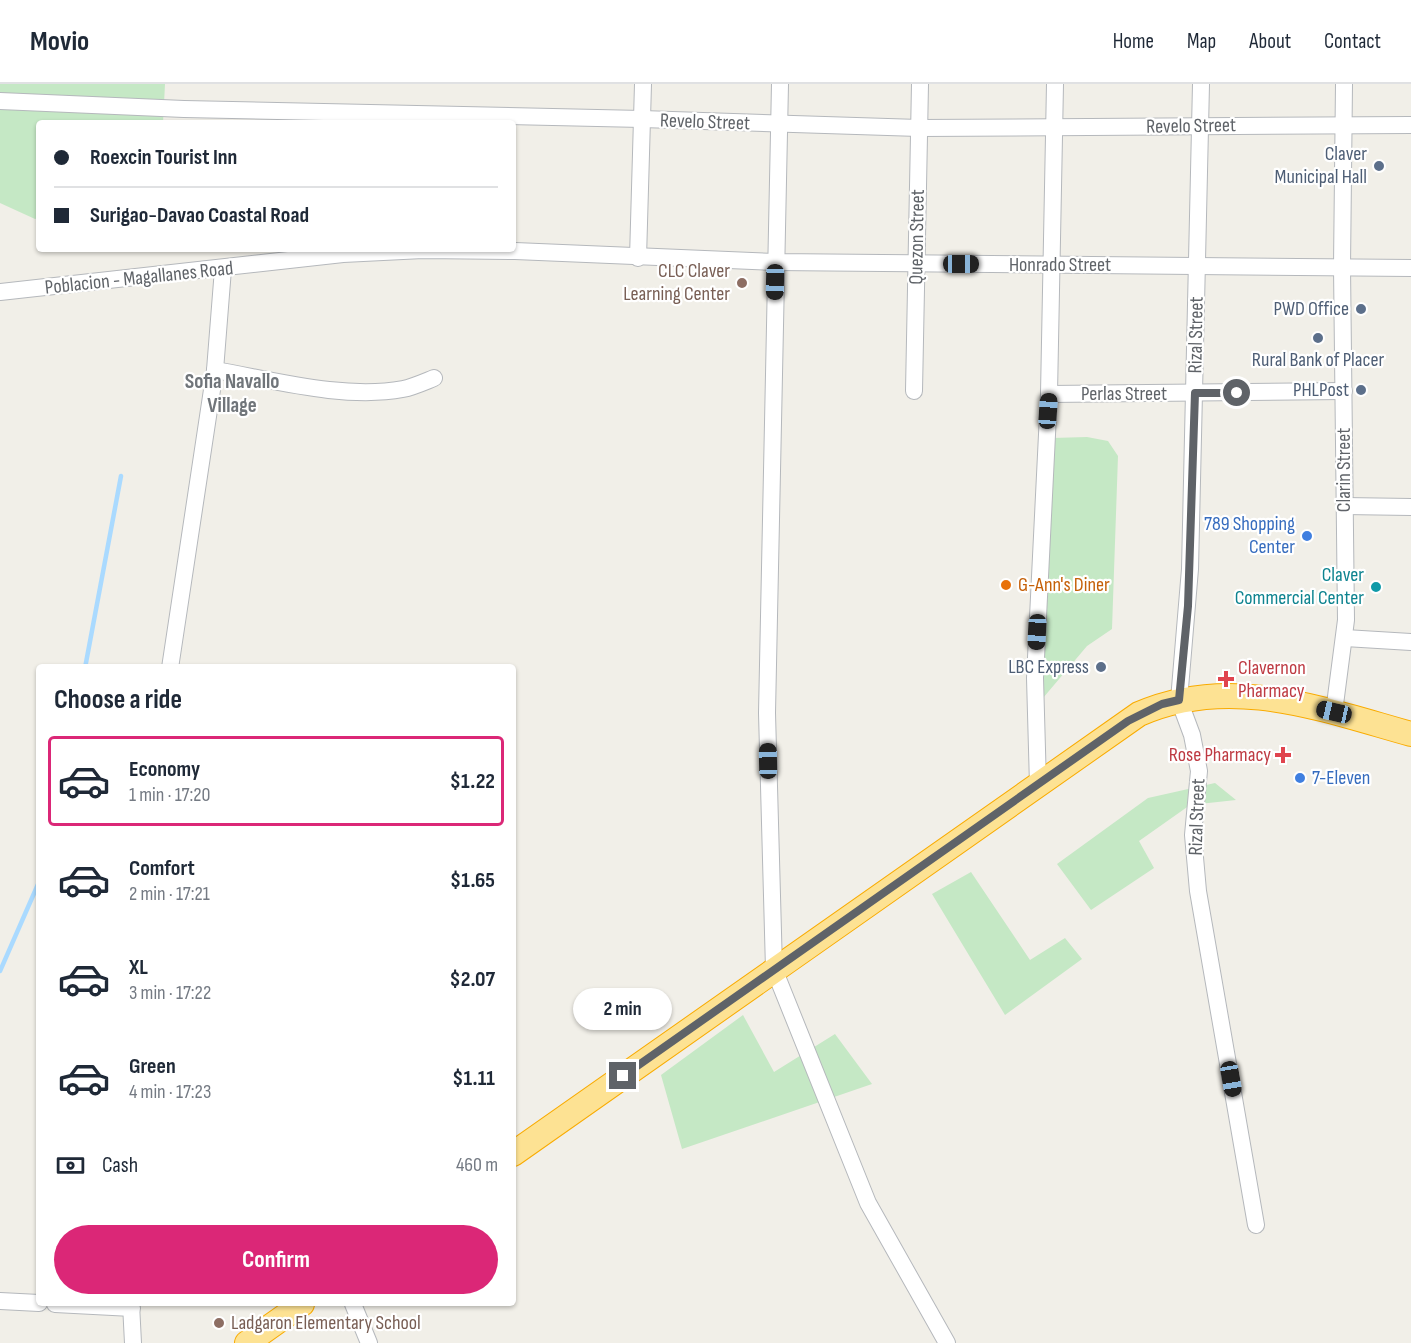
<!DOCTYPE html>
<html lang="en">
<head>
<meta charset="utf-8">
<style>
  body { margin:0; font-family:"Sofia Sans Condensed",sans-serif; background:#f6f6f7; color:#1f2937; height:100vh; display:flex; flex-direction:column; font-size:22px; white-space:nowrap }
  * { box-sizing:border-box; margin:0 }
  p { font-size:20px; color:#747a83 }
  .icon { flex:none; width:33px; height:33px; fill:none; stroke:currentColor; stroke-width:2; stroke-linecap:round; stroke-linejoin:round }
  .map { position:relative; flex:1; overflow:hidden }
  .panel { position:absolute; left:36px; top:580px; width:480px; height:642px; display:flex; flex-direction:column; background:#fff; border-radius:6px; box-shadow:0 2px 4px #0004 }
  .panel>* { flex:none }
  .banner { position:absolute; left:36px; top:36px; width:480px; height:132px; border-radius:6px; box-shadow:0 2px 4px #0004; display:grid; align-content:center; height:132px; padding:0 18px; background:#fff }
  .end { position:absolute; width:27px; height:27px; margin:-14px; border:8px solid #5f6368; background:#fff; box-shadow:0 0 0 3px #fff }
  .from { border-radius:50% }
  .bubble { position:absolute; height:42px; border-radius:21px; background:#fff; box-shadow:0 2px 4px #0004; font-size:20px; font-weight:700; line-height:42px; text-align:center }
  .car { position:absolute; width:18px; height:36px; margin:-18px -9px; border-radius:8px; box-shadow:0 0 4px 2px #0007; background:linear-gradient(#222 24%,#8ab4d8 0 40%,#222 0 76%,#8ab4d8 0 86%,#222 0) }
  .banner b { display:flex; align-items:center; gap:21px; height:57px; font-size:22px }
  .banner b+b { border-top:2px solid #e0e1e3 }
  .banner i { width:15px; height:15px; background:#1f2937 }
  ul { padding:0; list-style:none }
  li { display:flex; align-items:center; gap:18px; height:90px; margin:0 12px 9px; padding:0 6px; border:3px solid transparent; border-radius:6px }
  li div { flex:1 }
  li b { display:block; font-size:22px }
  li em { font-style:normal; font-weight:700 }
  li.active { border-color:#db2777 }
  li>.icon { width:54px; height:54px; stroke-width:1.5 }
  h2 { padding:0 18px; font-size:27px; line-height:72px }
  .pay { display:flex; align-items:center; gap:15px; height:66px; padding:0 18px; font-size:22px }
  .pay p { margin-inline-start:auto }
  .action { display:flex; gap:12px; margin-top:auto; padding:12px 18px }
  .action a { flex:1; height:69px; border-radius:36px; background:#db2777; color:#fff; font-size:24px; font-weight:700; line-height:69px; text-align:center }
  header { display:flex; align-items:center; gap:36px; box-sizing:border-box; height:84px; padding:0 30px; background:#fff; border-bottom:2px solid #e0e1e3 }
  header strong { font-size:28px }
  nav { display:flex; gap:33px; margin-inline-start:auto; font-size:21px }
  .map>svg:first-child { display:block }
  .green { fill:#c5e8c5 }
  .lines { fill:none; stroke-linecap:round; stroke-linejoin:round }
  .stream { stroke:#aadaff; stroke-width:4.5 }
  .minor-casing { stroke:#b5b8bc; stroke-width:18 }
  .highway-casing { stroke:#f9ab00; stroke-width:26 }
  .minor { stroke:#fff; stroke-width:16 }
  .highway { stroke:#fde293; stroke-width:24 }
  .route { stroke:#5f6368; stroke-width:8 }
  .service-dot { fill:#5c6f8a; stroke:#fff; stroke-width:2 }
  .education-dot { fill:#8d6e63; stroke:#fff; stroke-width:2 }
  .shop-dot { fill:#3f7fe0; stroke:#fff; stroke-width:2 }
  .food-dot { fill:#e8710a; stroke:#fff; stroke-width:2 }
  .culture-dot { fill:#0f9aa8; stroke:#fff; stroke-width:2 }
  .health-dot { fill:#e0444e; stroke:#fff; stroke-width:2 }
  .labels { text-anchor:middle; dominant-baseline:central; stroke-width:4.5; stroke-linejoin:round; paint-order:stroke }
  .street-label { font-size:20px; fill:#5f6368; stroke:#fff }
  .service-label { font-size:20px; fill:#4e5e75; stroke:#fff; text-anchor:end }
  .education-label { font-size:20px; fill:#785e54; stroke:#fff; text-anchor:end }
  .shop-label { font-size:20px; fill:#366cbe; stroke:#fff; text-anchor:end }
  .culture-label { font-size:20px; fill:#0d838f; stroke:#fff; text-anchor:end }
  .food-label { font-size:20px; fill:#c56008; stroke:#fff; text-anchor:start }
  .health-label { font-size:20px; fill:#be3a42; stroke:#fff; text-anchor:start }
  .neighbourhood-label { font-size:21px; font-weight:bold; fill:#70757a; stroke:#fff }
</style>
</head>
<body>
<header>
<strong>Movio</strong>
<nav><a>Home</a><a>Map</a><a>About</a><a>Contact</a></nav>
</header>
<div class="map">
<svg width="1411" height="1259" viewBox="0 0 1411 1259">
  <rect width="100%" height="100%" fill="#f1efe8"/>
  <!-- green -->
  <g class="green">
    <polygon points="0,0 165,0 163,39 39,39 39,134 35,135 0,119"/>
    <polygon points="1087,353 1108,357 1118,372 1112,545 1087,562 1043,614 1041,608 1052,354"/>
    <polygon points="1215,699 1236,716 1190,721 1139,757 1154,784 1091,826 1057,780 1148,714"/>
    <polygon points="971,788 1030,876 1065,854 1082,875 1005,931 932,810"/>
    <polygon points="743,931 774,988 835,950 872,1000 682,1065 661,991"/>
  </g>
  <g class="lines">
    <!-- stream -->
    <g class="stream">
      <polyline points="85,584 121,392"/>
      <polyline points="0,887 39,798"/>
    </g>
    <defs>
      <g id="minor">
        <polyline points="780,0 767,629 774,885 868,1119 947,1259"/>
        <polyline points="1201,0 1190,485 1179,616 1192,651 1199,687 1193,751 1198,807 1256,1141"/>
        <polyline points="0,17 184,25 642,35 919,44 1411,41"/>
        <polyline points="638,174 643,0"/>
        <polyline points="0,208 343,170 423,166 515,167 775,178 1411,184"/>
        <path d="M215,286C273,296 345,316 403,305C413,303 424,298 434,294"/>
        <polyline points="914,307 920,0"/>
        <polyline points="1049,310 1344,307"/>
        <polyline points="1344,422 1411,423"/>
        <polyline points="1345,554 1411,558"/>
        <polyline points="170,584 215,286 223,185"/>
        <polyline points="1334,628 1346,536 1342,183 1344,0"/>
        <polyline points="1038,701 1035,594 1049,310 1055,0"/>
        <polyline points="0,1217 39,1219"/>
        <polyline points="55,1220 132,1224"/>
        <polyline points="131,1220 133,1259"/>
        <polyline points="353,1220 369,1259"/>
      </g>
      <g id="highway">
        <path d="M513,1070L1139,630C1230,590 1321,625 1411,650"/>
        <polyline points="247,1259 302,1220"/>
      </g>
    </defs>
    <!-- minor casing -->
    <use href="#minor" class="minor-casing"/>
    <!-- highway casing -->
    <use href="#highway" class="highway-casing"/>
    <!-- minor -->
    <use href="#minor" class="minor"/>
    <!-- highway -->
    <use href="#highway" class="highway"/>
  </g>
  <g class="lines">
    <!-- route -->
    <polyline class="route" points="623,992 1128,637 1162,620 1179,616 1188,522 1195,309 1237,309"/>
  </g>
  <!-- markers -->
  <g class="service-dot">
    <circle cx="1379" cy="82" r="6"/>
    <circle cx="1361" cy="225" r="6"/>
    <circle cx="1318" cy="254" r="6"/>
    <circle cx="1361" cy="306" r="6"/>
    <circle cx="1101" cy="583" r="6"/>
  </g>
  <g class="education-dot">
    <circle cx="742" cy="199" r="6"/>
    <circle cx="219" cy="1239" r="6"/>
  </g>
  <g class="shop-dot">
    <circle cx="1307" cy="452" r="6"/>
    <circle cx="1300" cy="694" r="6"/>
  </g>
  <circle class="food-dot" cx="1006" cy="501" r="6"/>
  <circle class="culture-dot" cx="1376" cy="503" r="6"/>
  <g class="health-dot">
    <path d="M1223 586h6v6h6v6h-6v6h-6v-6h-6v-6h6z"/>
    <path d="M1280 662h6v6h6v6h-6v6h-6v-6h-6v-6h6z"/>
  </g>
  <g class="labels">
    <!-- street labels -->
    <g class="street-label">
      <text transform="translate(705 38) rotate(2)">Revelo Street</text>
      <text transform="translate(1191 42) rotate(-1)">Revelo Street</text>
      <text transform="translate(917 153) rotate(-89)">Quezon Street</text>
      <text x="1060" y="181">Honrado Street</text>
      <text transform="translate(139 194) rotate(-6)">Poblacion - Magallanes Road</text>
      <text transform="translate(1196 251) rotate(-89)">Rizal Street</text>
      <text x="1124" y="310">Perlas Street</text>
      <text transform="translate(1344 386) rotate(-90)">Clarin Street</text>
      <text transform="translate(1197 733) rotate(-88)">Rizal Street</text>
    </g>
    <!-- service labels -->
    <g class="service-label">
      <text x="1367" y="70">Claver<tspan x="1367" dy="23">Municipal Hall</tspan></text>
      <text x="1349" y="225">PWD Office</text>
      <text x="1318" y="276" text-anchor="middle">Rural Bank of Placer</text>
      <text x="1349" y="306">PHLPost</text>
      <text x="1089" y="583">LBC Express</text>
    </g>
    <!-- education labels -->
    <g class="education-label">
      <text x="730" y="187">CLC Claver<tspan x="730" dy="23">Learning Center</tspan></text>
      <text x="231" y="1239" text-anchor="start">Ladgaron Elementary School</text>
    </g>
    <!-- shop labels -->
    <g class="shop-label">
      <text x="1295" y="440">789 Shopping<tspan x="1295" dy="23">Center</tspan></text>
      <text x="1312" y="694" text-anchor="start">7-Eleven</text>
    </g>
    <!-- culture labels -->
    <g class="culture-label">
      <text x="1364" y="491">Claver<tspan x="1364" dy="23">Commercial Center</tspan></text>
    </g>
    <!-- food labels -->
    <g class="food-label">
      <text x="1018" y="501">G-Ann's Diner</text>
    </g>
    <!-- health labels -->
    <g class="health-label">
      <text x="1238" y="584">Clavernon<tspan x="1238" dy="23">Pharmacy</tspan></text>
      <text x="1271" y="671" text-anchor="end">Rose Pharmacy</text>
    </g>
    <!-- neighbourhood labels -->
    <g class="neighbourhood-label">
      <text x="232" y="297">Sofia Navallo<tspan x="232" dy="24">Village</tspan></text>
    </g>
  </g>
</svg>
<i class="end from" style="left:1237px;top:309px"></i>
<i class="end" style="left:623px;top:992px"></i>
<div class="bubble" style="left:573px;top:904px;width:99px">2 min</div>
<i class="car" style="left:961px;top:180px;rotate:90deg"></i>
<i class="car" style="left:775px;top:198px;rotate:181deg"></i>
<i class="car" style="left:1048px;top:327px;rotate:4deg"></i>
<i class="car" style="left:1037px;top:548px;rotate:183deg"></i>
<i class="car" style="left:1334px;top:628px;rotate:283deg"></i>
<i class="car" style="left:768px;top:677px;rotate:359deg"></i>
<i class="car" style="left:1231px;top:995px;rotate:170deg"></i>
<div class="banner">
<b><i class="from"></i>Roexcin Tourist Inn</b>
<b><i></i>Surigao-Davao Coastal Road</b>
</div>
<section class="panel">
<h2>Choose a ride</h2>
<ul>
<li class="active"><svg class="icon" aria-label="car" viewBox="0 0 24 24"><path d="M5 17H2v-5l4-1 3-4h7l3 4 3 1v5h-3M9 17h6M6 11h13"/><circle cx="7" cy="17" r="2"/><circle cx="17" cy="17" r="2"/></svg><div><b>Economy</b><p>1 min · 17:20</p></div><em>$1.22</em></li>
<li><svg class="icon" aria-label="car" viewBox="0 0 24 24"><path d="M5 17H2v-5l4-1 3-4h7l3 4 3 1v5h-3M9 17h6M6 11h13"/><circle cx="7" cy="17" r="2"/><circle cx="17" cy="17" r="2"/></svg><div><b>Comfort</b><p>2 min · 17:21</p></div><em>$1.65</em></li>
<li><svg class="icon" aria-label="car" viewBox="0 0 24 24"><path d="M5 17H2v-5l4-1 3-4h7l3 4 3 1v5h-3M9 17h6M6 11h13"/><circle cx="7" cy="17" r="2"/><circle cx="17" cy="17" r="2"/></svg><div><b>XL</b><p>3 min · 17:22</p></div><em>$2.07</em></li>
<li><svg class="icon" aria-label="car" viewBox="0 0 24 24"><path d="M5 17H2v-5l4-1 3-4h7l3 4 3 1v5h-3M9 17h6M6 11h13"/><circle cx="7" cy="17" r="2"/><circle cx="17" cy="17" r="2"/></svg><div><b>Green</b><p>4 min · 17:23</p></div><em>$1.11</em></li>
</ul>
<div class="pay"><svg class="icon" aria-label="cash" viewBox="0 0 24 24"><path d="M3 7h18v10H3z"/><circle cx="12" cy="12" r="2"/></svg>Cash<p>460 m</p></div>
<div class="action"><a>Confirm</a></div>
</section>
</div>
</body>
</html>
